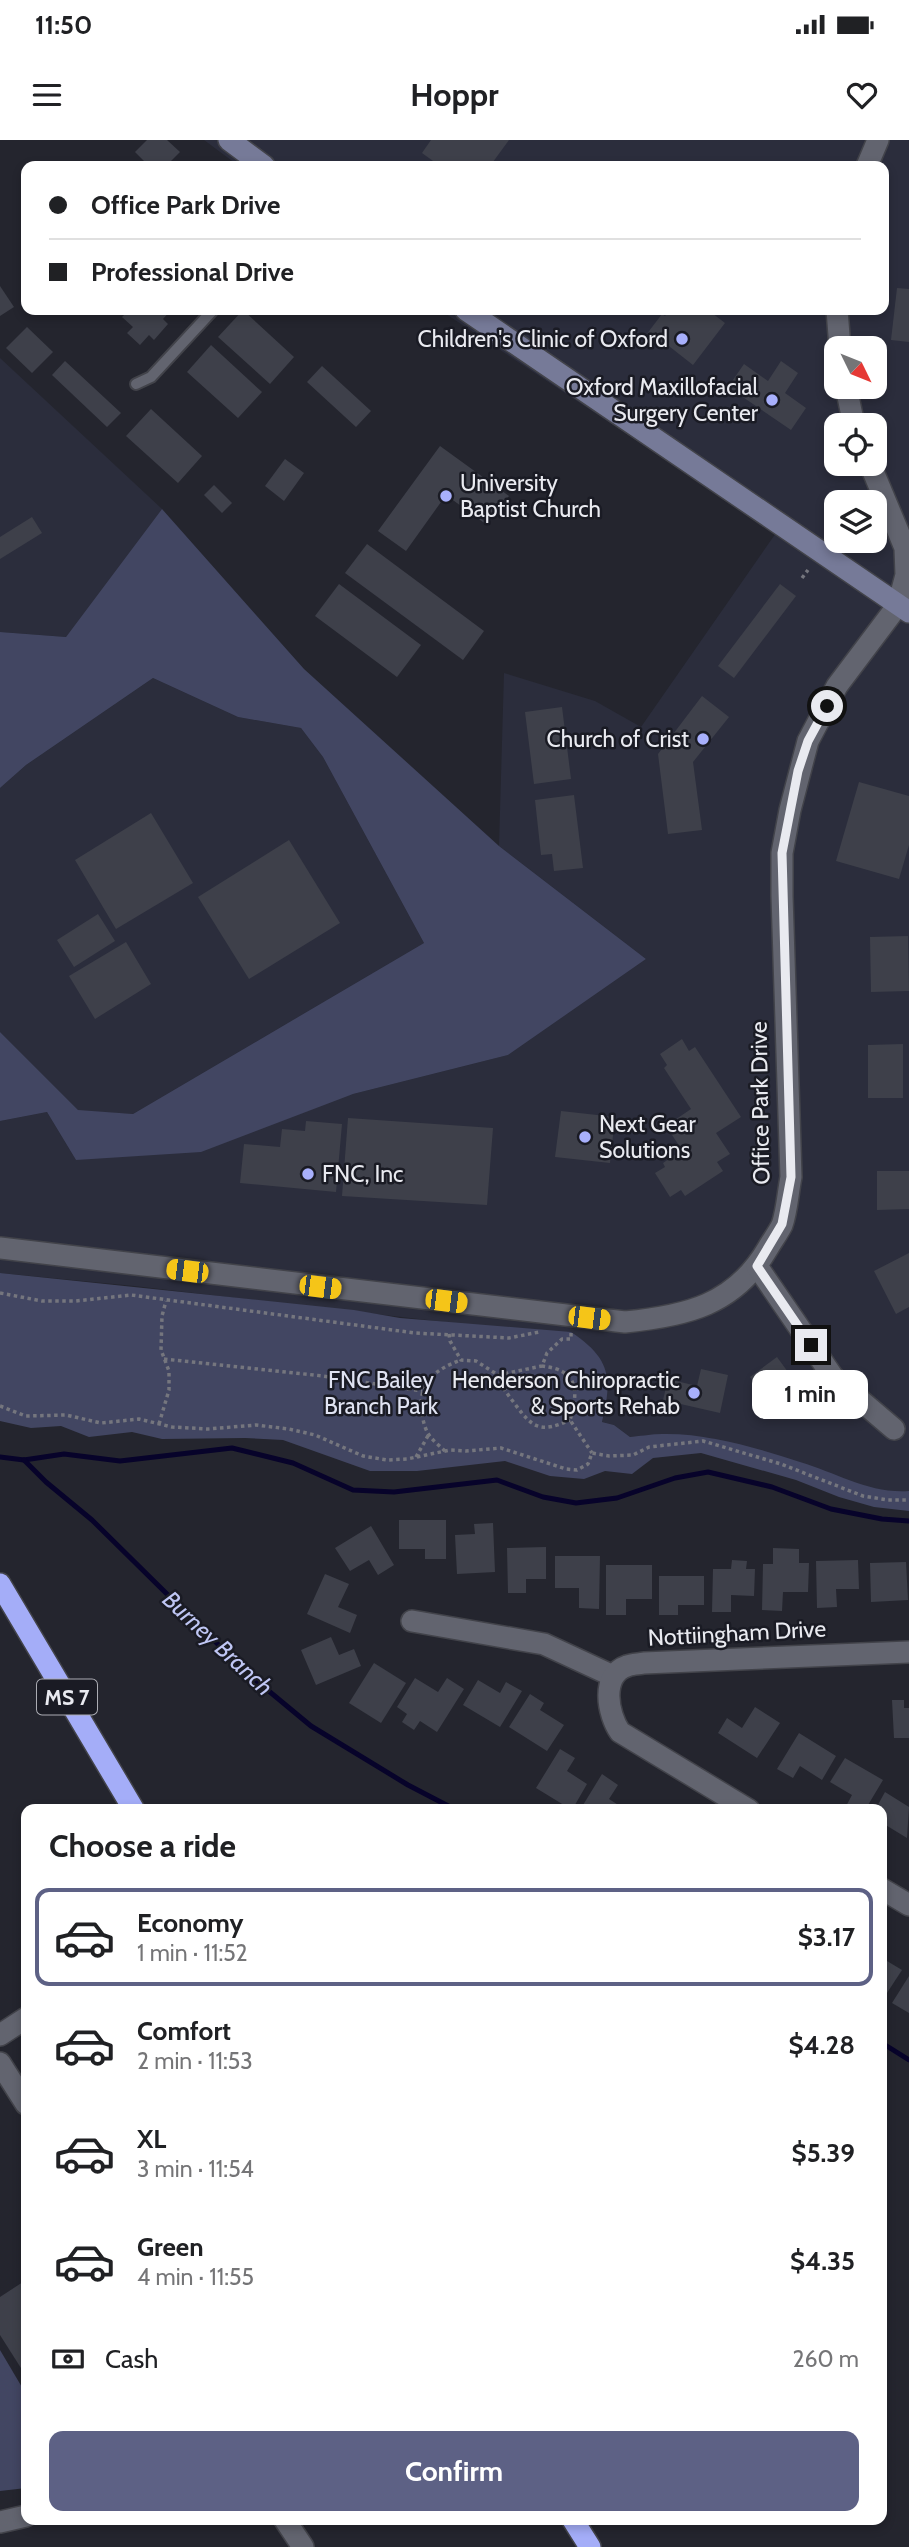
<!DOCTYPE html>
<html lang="en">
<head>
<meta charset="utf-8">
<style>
  body { margin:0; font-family:Cabin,sans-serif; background:#f2f2f2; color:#202124; height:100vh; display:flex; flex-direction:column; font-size:26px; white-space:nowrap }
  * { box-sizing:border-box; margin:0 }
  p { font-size:23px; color:#757577 }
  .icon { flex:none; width:38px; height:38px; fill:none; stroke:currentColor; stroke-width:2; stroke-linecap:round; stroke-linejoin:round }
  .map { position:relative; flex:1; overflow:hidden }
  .panel { position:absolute; left:21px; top:1664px; width:866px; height:721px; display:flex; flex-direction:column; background:#fff; border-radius:14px; box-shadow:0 4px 10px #0003 }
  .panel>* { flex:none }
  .guide { position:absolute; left:21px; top:21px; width:868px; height:154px; border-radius:14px; box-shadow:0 4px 10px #0003; display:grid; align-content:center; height:154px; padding:0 28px; background:#fff }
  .needle { width:46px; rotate:133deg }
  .buttons { position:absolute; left:824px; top:196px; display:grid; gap:14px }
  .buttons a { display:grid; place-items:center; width:63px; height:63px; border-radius:14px; background:#fff; box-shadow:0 4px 10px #0003; font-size:35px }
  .end { position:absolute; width:32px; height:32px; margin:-16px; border:9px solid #e9eaf0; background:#111; box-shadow:0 0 0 4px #111 }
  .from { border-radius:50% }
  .bubble { position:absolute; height:49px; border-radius:14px; background:#fff; box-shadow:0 4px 10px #0003; font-size:23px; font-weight:700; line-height:49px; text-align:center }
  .car { position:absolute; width:21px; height:42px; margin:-21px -10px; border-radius:9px; box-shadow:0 0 5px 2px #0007; background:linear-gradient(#f5c518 24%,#345 0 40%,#f5c518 0 76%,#345 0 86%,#f5c518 0) }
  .guide b { display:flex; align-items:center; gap:24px; height:66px; font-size:26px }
  .guide b+b { border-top:2px solid #e0e0e0 }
  .guide i { width:18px; height:18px; background:#202124 }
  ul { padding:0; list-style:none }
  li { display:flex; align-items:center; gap:21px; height:98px; margin:0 14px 10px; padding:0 14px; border:4px solid transparent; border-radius:14px }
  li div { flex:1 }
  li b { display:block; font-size:26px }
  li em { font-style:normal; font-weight:700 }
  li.on { border-color:#5d6185 }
  li>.icon { width:63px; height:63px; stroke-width:1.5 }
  h2 { padding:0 28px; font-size:32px; line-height:84px }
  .pay { display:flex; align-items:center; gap:18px; height:77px; padding:0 28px; font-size:26px }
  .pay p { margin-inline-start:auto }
  .cta { display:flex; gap:14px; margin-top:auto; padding:14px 28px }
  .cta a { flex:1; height:80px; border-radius:14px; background:#5d6185; color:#fff; font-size:28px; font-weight:700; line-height:80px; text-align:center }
  .status { display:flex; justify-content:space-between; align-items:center; height:49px; padding:0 35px; background:#fff; direction:ltr }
  .status svg { height:19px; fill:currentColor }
  header { display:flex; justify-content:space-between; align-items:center; height:91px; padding:0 28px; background:#fff; font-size:32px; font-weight:700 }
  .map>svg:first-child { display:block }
  .built { fill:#2b2d3c; fill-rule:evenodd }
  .green { fill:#424662 }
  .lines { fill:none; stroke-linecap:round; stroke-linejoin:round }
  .stream { stroke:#07032a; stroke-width:5 }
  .building { fill:#3e404a }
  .lane-casing { stroke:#42434a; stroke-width:14 }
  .street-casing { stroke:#42434a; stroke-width:24 }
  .secondary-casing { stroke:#42434a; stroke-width:24 }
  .highway-casing { stroke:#42434a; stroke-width:24 }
  .path { stroke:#75767e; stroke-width:3.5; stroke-dasharray:3.5 3.5; stroke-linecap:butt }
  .lane { stroke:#62646f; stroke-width:10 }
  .street { stroke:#62646f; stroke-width:21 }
  .secondary { stroke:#767a98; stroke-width:21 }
  .highway { stroke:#a4adf8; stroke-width:21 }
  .route { stroke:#e9eaf0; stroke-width:9 }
  .poi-dot { fill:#a8b0fc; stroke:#1a1b24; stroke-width:2.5 }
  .labels { text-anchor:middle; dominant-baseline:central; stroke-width:5; stroke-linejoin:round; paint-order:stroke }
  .shield { fill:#1a1b24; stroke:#abacb3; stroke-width:2 }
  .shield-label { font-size:21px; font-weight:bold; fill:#e9eaf0 }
  .poi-label { font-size:23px; fill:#e9eaf0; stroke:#1a1b24; text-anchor:end }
  .street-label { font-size:23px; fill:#e9eaf0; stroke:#1a1b24 }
  .park-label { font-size:23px; fill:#e0e3f2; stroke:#1a1b24 }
  .water-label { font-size:24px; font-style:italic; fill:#bfc6f4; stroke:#1a1b24 }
</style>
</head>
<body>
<div class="status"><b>11:50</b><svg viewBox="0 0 49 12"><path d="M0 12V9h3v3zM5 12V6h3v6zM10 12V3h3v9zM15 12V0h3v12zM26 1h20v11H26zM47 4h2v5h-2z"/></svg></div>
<header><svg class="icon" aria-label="menu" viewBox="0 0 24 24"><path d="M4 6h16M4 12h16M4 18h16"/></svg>Hoppr<svg class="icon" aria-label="heart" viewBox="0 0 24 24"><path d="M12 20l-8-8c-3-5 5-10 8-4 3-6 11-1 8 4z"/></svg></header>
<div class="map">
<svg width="909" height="2407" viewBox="0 0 909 2407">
  <rect width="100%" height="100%" fill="#24252e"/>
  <!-- built -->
  <g class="built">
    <path d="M204,0H909V1351L895,1352L864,1347L799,1322L710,1298L663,1294L630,1297L614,1285L602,1282L606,1265L462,1184L134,1146L0,1133V981L47,972L76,1020L353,954L508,915L646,819L499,706L504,533L595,561L641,587L776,393L440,170H884V26H239ZM836,208H875V247H836ZM836,285H875V324H836ZM836,362H875V401H836Z"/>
    <polygon points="0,218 162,369 66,497 0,492"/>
    <polygon points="153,538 238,577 301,588 323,617 424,803 133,974 79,971 0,892 0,648 26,625"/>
  </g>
  <!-- green -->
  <g class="green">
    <polygon points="162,369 304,529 499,706 646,819 508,915 353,954 201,1012 76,1020 47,972 0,981 0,892 78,970 133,974 424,803 323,617 301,588 238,577 153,538 26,625 0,648 0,492 66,497"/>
    <path d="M0,1133L354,1170L400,1178L571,1192C610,1218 613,1237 602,1282L614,1285L630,1297C641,1296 652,1294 662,1294C709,1293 756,1308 800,1322C837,1333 870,1354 909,1351V1371L874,1367L839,1357L796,1340L701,1313L653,1318L632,1334L605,1331L584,1339L550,1336L505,1321L417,1331H370L283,1300L245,1298L162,1299L132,1292L89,1297L61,1286L31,1288L0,1281Z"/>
    <polygon points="0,2210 26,2254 26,2348 0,2351"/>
  </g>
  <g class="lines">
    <!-- stream -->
    <g class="stream">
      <polyline points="0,1317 24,1320 64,1314 120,1321 232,1308 293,1323 353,1350 394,1352 497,1340 543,1357 576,1363 617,1358 675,1338 708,1332 772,1347 831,1369 882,1379 909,1381"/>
      <polyline points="24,1320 46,1342 92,1380 247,1533 311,1586 408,1645 456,1670"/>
      <polyline points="882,1903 909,1920"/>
    </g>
  </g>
  <!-- building -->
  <g class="building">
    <polygon points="147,0 167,0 180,12 166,26 149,26 135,12"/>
    <polygon points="431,0 509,0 490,26 440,26 422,13"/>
    <polygon points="0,146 14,167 0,176"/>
    <polygon points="897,148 909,149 909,202 891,200"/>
    <polygon points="129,170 171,170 163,179 168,184 154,200 149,195 140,205 127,193 133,187 122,177"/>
    <polygon points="243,170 294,217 270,244 218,197"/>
    <polygon points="670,170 708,170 725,183 693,225 665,203 662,208 646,195 662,174 665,176"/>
    <polygon points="27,187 53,212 32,233 6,208"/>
    <polygon points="211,205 262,252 238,278 187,232"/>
    <polygon points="65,221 121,273 107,287 52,235"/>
    <polygon points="781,221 798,233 785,253 806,268 791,290 728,247 744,224 768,241"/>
    <polygon points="322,226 371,271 356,287 307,242"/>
    <polygon points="151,269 202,316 178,343 126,296"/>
    <polygon points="440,306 509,356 487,385 446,355 406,411 378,391"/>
    <polygon points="285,319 304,333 284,361 265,346"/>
    <polygon points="214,345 232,363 222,373 204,355"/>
    <polygon points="32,377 42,393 0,419 0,397"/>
    <polygon points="367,404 484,491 463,520 345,433"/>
    <polygon points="339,444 421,505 397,537 315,476"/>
    <polygon points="780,444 796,456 734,538 718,526"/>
    <polygon points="702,556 729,577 693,622 702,690 668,694 658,614"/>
    <polygon points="562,567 571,639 534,644 525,572"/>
    <polygon points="859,642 909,656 909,705 899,739 836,721"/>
    <polygon points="574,655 583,728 554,731 552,714 541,715 535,660"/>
    <polygon points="151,673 193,743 116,789 75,720"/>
    <polygon points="289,700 340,783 249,839 198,757"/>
    <polygon points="98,774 115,801 74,827 57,800"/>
    <polygon points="908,796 909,851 871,852 870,797"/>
    <polygon points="126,802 151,844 95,879 69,836"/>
    <polygon points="682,899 689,911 695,907 741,977 716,993 730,1014 717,1022 723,1031 685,1056 681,1050 670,1057 655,1033 665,1027 663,1023 682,1010 666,986 691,969 664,928 667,925 660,914"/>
    <polygon points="903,904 903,958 868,958 868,905"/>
    <polygon points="561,971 615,977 610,1023 555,1017"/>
    <polygon points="348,978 493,988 487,1065 342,1056"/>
    <polygon points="306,981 342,984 336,1052 240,1043 244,1004 280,1007 282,989 305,991"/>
    <polygon points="877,1031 909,1031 909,1069 877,1070"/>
    <polygon points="909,1113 909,1167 896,1174 874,1131"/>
    <polygon points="777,1217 807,1258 780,1278 750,1237"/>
    <polygon points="701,1229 728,1235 720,1273 663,1260 668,1239 697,1246"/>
    <polygon points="399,1380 446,1380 446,1419 425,1419 425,1409 399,1409"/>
    <polygon points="493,1383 495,1432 457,1434 455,1395 475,1394 474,1384"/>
    <polygon points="371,1386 394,1425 378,1435 369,1420 350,1431 335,1408"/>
    <polygon points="546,1407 546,1439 526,1439 526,1453 508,1453 507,1408"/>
    <polygon points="773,1408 799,1409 799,1423 809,1423 808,1452 783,1452 782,1471 762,1470 763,1424 773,1424"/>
    <polygon points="555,1416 600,1416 599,1469 579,1468 579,1448 555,1448"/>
    <polygon points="732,1420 747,1421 746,1429 755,1429 754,1456 731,1455 731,1472 712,1472 713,1429 731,1429"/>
    <polygon points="858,1420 859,1449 836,1449 837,1467 817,1468 816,1421"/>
    <polygon points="906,1422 908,1460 871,1462 870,1423"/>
    <polygon points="606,1425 652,1425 652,1459 626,1459 626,1475 606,1475"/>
    <polygon points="325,1434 349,1444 338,1467 357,1475 350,1493 307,1474"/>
    <polygon points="659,1436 704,1436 704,1465 678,1465 678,1475 659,1475"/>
    <polygon points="331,1497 339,1515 354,1509 361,1526 316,1545 301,1510"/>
    <polygon points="374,1523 406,1543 381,1583 349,1563"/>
    <polygon points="415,1538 438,1552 447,1538 464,1549 437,1592 420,1581 414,1590 402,1582 407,1574 397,1567"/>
    <polygon points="478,1540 500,1553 506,1542 522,1551 500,1587 463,1565"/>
    <polygon points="530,1554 544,1563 540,1570 564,1585 547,1611 509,1587"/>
    <polygon points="892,1560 904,1560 904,1568 909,1568 909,1598 894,1598"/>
    <polygon points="755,1567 780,1583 757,1618 718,1593 727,1578 742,1588"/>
    <polygon points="799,1593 836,1616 822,1640 800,1626 793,1638 777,1629"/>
    <polygon points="560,1609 575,1618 567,1631 587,1644 572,1670 536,1648"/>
    <polygon points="845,1618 883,1640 865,1670 844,1670 852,1655 830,1642"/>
    <polygon points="602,1634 618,1645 609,1659 626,1670 580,1670"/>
    <polygon points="885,1652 909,1667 907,1698 884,1684 882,1687 882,1670 875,1670"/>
    <polygon points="882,1818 902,1830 885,1856 882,1855"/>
    <polygon points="909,1836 909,1873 892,1863"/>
    <polygon points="26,2140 26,2236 0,2195 0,2157"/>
  </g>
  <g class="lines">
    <defs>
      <polyline id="lane" points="136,244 151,237 213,170"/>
      <g id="street">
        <polyline points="867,26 878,0"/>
        <polyline points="837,170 840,208"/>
        <polyline points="846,247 854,285"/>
        <path d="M0,1108L625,1182C686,1176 735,1165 768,1108C772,1101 778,1093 782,1085C787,1071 788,1052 791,1037L782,756V713L790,670L808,601L837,546L898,465L906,435L905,408L870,324"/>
        <polyline points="757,1126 833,1237 894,1289"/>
        <polyline points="412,1481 544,1504 613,1536"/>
        <path d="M749,1670L620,1592C608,1575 600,1535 627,1526C632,1524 639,1524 644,1523L909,1512"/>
        <polyline points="882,1749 909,1765"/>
        <polyline points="0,1895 26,1878"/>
        <polyline points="0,1923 26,1964"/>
        <polyline points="285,2380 303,2407"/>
        <polyline points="0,2382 26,2376"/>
      </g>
      <g id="secondary">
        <polyline points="229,0 264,26"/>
        <polyline points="466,170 909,472"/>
      </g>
      <g id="highway">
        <polyline points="0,1444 134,1670"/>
        <polyline points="573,2380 590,2407"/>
      </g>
    </defs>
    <!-- lane casing -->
    <use href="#lane" class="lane-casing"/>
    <!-- street casing -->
    <use href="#street" class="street-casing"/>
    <!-- secondary casing -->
    <use href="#secondary" class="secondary-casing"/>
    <!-- highway casing -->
    <use href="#highway" class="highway-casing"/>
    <!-- path -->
    <g class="path">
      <polyline points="802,438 808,430"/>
      <polyline points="0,1153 42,1161 76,1161 131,1155 415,1193 509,1198 539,1192"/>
      <path d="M571,1193V1199H562L547,1213L542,1226C578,1230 579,1250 570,1280L592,1313"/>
      <path d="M449,1194L450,1201L461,1220L476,1221L498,1235C501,1246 508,1255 515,1264C533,1289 541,1293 570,1280"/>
      <polyline points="164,1219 323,1236 422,1251"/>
      <polyline points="498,1235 542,1226"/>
      <polyline points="0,1266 26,1276 66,1275 101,1283 139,1279 172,1287 208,1289 256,1285 289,1289 315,1295 363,1316 387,1320 407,1319 450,1310 466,1311 501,1308 566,1329 577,1330 588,1324 592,1313 609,1316 633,1315 649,1307 703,1301 781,1324 863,1356 888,1360 909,1360"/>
      <polyline points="159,1284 169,1250 169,1231 161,1210 162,1176 166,1161"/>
      <path d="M445,1311C440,1306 433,1301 429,1295C425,1289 423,1281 422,1273C417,1244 435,1229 461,1220"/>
      <polyline points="416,1317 429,1294"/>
    </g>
    <!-- lane -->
    <use href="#lane" class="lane"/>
    <!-- street -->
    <use href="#street" class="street"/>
    <!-- secondary -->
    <use href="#secondary" class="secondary"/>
    <!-- highway -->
    <use href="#highway" class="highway"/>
  </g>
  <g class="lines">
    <!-- route -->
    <polyline class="route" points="811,1205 757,1126 782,1084 791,1037 782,713 798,631 808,601 827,566"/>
  </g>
  <!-- markers -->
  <g class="poi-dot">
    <circle cx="682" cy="199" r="7"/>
    <circle cx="772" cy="260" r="7"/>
    <circle cx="446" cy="356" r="7"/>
    <circle cx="703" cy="599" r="7"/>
    <circle cx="585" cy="997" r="7"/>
    <circle cx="308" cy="1034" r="7"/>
    <circle cx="694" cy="1253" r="7"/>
  </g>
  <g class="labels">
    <!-- shield labels -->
    <rect class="shield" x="37" y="1539.5" width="60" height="35" rx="5"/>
    <g class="shield-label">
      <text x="67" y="1557">MS 7</text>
    </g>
    <!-- poi labels -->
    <g class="poi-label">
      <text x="668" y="199">Children's Clinic of Oxford</text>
      <text x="758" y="247">Oxford Maxillofacial<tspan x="758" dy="26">Surgery Center</tspan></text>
      <text x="460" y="343" text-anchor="start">University<tspan x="460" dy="26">Baptist Church</tspan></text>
      <text x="689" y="599">Church of Crist</text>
      <text x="599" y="984" text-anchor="start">Next Gear<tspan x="599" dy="26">Solutions</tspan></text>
      <text x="322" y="1034" text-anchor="start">FNC, Inc</text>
      <text x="680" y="1240">Henderson Chiropractic<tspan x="680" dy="26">&amp; Sports Rehab</tspan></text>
    </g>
    <!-- street labels -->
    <g class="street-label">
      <text transform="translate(760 963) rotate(-91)">Office Park Drive</text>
      <text transform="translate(737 1493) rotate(-3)">Nottiingham Drive</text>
    </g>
    <!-- park labels -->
    <g class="park-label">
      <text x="381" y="1240">FNC Bailey<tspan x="381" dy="26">Branch Park</tspan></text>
    </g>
    <!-- water labels -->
    <g class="water-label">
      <text transform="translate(218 1503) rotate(43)">Burney Branch</text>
    </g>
  </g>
</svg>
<div class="buttons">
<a><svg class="needle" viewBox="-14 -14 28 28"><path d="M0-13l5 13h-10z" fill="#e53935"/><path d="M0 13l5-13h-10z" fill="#757577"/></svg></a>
<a><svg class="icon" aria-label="locate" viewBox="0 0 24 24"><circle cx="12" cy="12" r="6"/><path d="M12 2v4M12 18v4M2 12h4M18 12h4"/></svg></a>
<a><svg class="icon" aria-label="layers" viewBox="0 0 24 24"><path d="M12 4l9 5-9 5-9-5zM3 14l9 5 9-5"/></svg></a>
</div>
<i class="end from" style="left:827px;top:566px"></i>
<i class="end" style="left:811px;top:1205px"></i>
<div class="bubble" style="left:752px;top:1230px;width:116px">1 min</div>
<i class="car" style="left:187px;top:1131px;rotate:277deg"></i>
<i class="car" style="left:320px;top:1147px;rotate:97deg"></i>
<i class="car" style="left:446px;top:1161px;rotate:97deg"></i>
<i class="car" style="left:589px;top:1178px;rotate:97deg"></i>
<div class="guide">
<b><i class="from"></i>Office Park Drive</b>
<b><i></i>Professional Drive</b>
</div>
<section class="panel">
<h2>Choose a ride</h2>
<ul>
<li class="on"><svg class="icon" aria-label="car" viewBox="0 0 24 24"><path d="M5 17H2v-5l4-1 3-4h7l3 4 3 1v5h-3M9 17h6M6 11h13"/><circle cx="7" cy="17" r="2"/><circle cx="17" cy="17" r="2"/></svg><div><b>Economy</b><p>1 min · 11:52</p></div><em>$3.17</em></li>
<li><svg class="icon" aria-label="car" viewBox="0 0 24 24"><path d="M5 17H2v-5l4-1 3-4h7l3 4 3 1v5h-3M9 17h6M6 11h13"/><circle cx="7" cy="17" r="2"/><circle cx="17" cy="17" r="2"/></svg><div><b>Comfort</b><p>2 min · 11:53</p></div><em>$4.28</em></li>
<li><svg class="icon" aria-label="car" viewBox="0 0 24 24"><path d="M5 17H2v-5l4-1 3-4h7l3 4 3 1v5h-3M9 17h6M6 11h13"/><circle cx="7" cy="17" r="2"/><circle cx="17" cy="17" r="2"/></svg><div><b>XL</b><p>3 min · 11:54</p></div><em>$5.39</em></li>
<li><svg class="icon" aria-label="car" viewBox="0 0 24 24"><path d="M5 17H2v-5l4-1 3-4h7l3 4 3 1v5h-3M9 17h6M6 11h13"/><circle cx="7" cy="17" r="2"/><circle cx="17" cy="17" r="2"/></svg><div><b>Green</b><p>4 min · 11:55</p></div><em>$4.35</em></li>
</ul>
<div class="pay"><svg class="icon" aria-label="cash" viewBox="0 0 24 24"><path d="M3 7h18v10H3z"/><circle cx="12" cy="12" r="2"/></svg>Cash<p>260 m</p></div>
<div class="cta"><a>Confirm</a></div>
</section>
</div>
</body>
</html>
